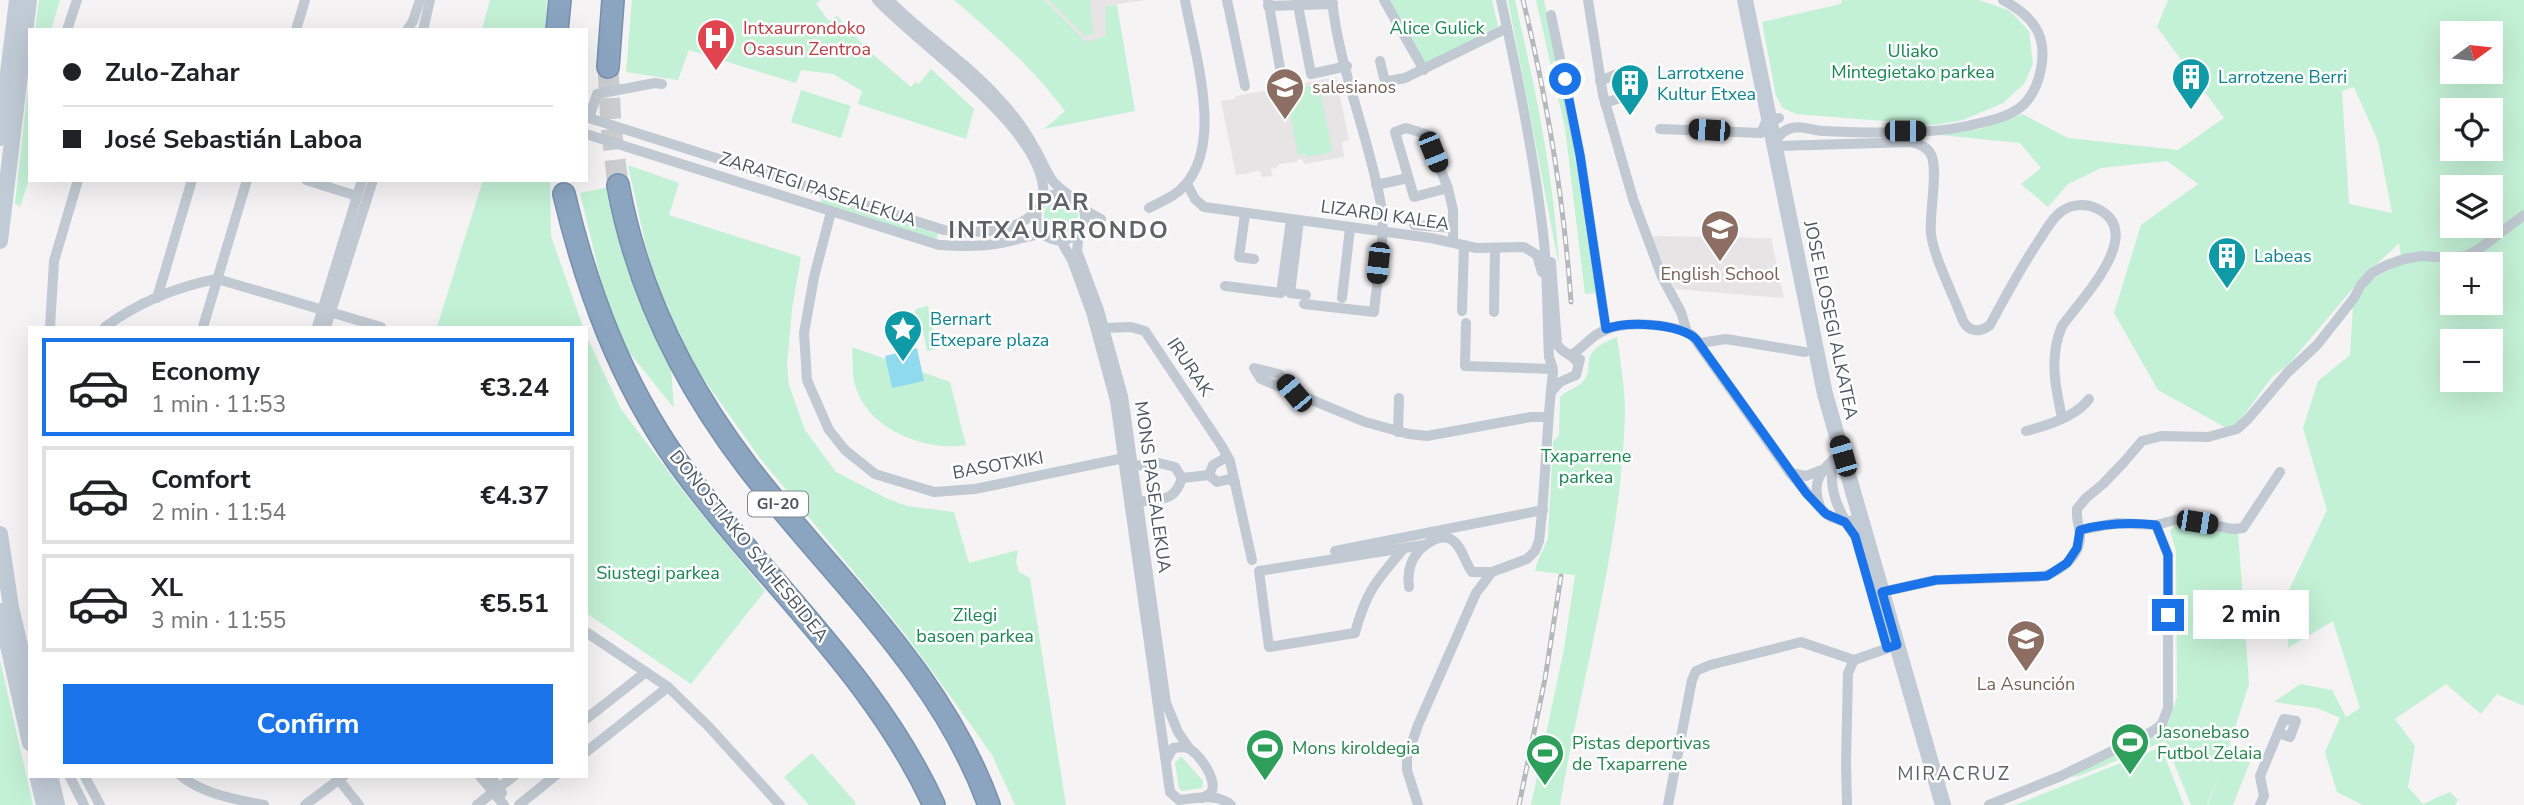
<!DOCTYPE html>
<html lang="en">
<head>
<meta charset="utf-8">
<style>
  body { margin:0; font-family:"Nunito Sans",sans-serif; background:#f6f6f6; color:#202124; height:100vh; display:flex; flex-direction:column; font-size:26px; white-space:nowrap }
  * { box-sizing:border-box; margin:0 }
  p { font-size:23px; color:#757577 }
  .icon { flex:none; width:38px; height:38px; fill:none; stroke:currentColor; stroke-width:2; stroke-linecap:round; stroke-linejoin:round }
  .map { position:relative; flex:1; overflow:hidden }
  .details { position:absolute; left:28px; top:326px; width:560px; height:452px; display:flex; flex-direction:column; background:#fff; border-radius:0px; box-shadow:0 7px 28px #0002 }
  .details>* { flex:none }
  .banner { position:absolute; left:28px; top:28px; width:560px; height:154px; border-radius:0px; box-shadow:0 7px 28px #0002; display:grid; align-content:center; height:154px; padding:0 35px; background:#fff }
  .needle { width:46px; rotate:75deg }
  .controls { position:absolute; left:2440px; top:21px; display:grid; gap:14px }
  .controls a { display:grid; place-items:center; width:63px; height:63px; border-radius:0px; background:#fff; box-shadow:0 7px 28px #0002; font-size:35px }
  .end { position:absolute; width:32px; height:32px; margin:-16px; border:9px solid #1a73e8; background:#fff; box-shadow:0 0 0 4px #fff }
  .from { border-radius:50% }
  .bubble { position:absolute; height:49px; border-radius:0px; background:#fff; box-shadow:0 7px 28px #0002; font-size:23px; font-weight:700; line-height:49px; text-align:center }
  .car { position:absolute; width:21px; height:42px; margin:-21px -10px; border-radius:9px; box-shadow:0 0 5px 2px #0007; background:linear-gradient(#222 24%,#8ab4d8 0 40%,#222 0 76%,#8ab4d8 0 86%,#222 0) }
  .banner b { display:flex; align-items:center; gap:24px; height:66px; font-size:26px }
  .banner b+b { border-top:2px solid #e0e0e0 }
  .banner i { width:18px; height:18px; background:#202124 }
  ul { padding:12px 0 0; list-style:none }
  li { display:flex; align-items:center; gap:21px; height:98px; margin:0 14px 10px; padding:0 21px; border:4px solid #e0e0e0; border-radius:0px }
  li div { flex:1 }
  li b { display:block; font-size:26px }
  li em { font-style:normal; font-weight:700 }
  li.current { border-color:#1a73e8 }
  li>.icon { width:63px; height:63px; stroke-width:1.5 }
  .action { display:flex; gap:14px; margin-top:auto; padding:14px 35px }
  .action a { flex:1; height:80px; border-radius:0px; background:#1a73e8; color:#fff; font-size:28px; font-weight:700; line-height:80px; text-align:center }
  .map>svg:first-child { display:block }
  .education { fill:#e6e4e5 }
  .green { fill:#c3f1d5; fill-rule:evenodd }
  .water { fill:#90daee }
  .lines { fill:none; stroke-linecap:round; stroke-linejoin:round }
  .motorway-tunnel { stroke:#caccce; stroke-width:21; stroke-dasharray:21 10; stroke-linecap:butt }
  .motorway-casing { stroke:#7690ad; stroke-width:24 }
  .minor { stroke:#c1cad2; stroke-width:10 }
  .secondary { stroke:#c1cbd6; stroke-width:16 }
  .motorway { stroke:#8ba5c1; stroke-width:21 }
  .rail-casing { stroke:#b5b8bd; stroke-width:5 }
  .rail { stroke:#fff; stroke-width:2.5; stroke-dasharray:8; stroke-linecap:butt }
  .route { stroke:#1a73e8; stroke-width:9 }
  .labels { text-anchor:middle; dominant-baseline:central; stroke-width:5; stroke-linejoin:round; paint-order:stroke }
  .shield { fill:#fff; stroke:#808990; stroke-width:2 }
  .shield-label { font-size:16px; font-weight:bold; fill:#4a5661 }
  .health-label { font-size:18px; fill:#be3a42; stroke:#fff; text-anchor:start }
  .park-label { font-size:18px; fill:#17864f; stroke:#fff }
  .culture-label { font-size:18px; fill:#0d838f; stroke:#fff; text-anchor:start }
  .education-label { font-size:18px; fill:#785e54; stroke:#fff }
  .street-label { font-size:18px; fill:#4a5661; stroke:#fff }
  .leisure-label { font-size:18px; fill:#27864d; stroke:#fff; text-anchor:start }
  .neighbourhood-label { font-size:19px; letter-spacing:2px; fill:#5f6368; stroke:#fff }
  .district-label { font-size:24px; font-weight:bold; letter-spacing:2px; fill:#5f6368; stroke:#fff }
</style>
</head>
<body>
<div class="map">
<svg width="2524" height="805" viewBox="0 0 2524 805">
  <rect width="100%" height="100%" fill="#f5f3f3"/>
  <!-- education -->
  <g class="education">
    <polygon points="1044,0 1145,0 1106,6 1106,36 1085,43"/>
    <polygon points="1336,77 1349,140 1342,143 1344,157 1304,164 1302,159 1297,160 1297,162 1279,164 1278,167 1271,169 1272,176 1262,177 1260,171 1236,175 1221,101 1235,99 1236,96"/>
    <polygon points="1650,236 1771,238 1784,298 1675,289"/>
  </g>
  <!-- green -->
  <g class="green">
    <polygon points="39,0 60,0 51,30 35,30"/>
    <polygon points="490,0 547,0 545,30 482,30"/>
    <polygon points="632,0 821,0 816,4 829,21 837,16 869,51 911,87 915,82 919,84 931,69 974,109 966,139 858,104 862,91 833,74 801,70 796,83 689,50 678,80 626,72"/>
    <path d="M954,0H1044L1086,42L1106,36V6L1117,5L1135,111L1044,129L1065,111C1031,66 996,36 954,0Z"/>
    <polygon points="1049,0 1090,0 1093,34 1085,36"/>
    <polygon points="1388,0 1492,0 1498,26 1426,64"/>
    <path d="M1508,0H1515C1535,88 1554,176 1559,266Z"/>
    <polygon points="1536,0 1544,0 1565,94 1596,293 1585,294 1565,128"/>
    <polygon points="1842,0 1979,0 2010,11 2029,31 2033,64 2024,84 2003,103 1963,120 1934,125 1796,114 1783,108 1776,96 1762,22 1841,4"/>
    <path d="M2168,0H2524V706L2497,694L2481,714L2446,684L2395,719L2415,746L2408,787L2423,804L2450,792L2458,800L2455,805H2363L2337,792L2325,752L2340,718L2317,708L2274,702L2300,684L2332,690L2346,717L2360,708L2333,621L2288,648L2289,590L2327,510L2303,428L2318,381L2350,355L2353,306L2371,280L2402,263L2399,243L2359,281L2289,364L2272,377L2232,431L2158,390L2114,313L2141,225L2198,184L2167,161L2101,168L2068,184L2048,207L2021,184L2041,168L2020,143L1940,135L1980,129L2022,114L2068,138L2178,150L2224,118L2157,27ZM2452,33H2490V72H2452ZM2354,87L2378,141L2392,213L2349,204L2342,91ZM2452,110H2490V149H2452ZM2452,187H2490V226H2452ZM2452,264H2490V303H2452ZM2452,341H2490V380H2452Z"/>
    <polygon points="30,69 30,177 20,207 15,203"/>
    <polygon points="1319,84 1332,152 1307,157 1306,154 1298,155 1286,90"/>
    <polygon points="801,90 851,106 841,138 791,122"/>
    <polygon points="628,165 679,183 669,215 801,257 792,309 787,365 789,385 805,430 836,472 888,499 907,506 954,512 969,563 1018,550 1016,562 1019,572 1030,578 1066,805 1015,805 992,755 951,697 905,634 760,458 690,360 660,293 646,247"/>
    <polygon points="483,180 550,180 551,236 583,327 437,327"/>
    <polygon points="610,187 630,265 655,335 671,369 674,408 628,351 604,293 580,193"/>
    <polygon points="822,197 938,233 936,240 820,204"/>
    <circle cx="1061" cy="216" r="17"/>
    <polygon points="928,306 937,349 927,351 923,331 908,334 916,309"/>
    <polygon points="586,335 621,409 686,495 765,591 691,684 586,613"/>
    <path d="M1617,337C1620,361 1625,387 1625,411C1622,545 1582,674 1560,805H1531L1564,649L1575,575L1535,571C1537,559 1544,550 1548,538L1553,441L1559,436L1560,397C1568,389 1580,388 1586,377C1589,372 1588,367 1589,361C1591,347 1606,342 1617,337Z"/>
    <path d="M852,347L950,382L966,445C925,452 867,429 855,385C852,374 853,359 852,347Z"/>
    <polygon points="2174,526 2238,532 2249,684 2227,753 2250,762 2233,805 2208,805 2219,774 2207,805 2191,805 2165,741 2079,776 2069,777 2168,724 2177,697 2176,550 2170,531"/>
    <polygon points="0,660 33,805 0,805"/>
    <polygon points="2161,747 2184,805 2015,805"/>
    <polygon points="812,753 856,803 854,805 809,805 784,777"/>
    <polygon points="1181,756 1203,781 1202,788 1182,791 1179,788 1175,763"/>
  </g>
  <!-- water -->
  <polygon class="water" points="917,348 924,381 892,388 885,356"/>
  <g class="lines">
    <!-- motorway-tunnel -->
    <polyline class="motorway-tunnel" points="608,67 611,126 618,185"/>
    <defs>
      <g id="motorway">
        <polyline points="557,30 560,0"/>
        <polyline points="608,67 613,0"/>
        <path d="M618,185C637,289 683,382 747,466C832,577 940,670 989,805"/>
        <path d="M564,194C587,290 620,380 677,461C761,578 873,672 934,805"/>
      </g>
    </defs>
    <!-- motorway casing -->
    <use href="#motorway" class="motorway-casing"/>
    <!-- minor -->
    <g class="minor">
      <path d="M877,0C918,45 1053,134 1043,200"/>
      <path d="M889,0C924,36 967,62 1000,100C1013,114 1025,130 1034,147C1041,158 1045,170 1052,180C1063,196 1102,207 1077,233C1070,240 1061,242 1052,239C1024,230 1036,188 1067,194"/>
      <polyline points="1227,0 1245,86"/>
      <polyline points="1268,0 1282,79"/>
      <polyline points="1297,0 1311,74 1347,66"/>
      <polyline points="1384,0 1424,70"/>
      <polyline points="1588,0 1603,95 1633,199 1662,277 1681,312 1687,332"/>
      <path d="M2003,0C2016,7 2031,17 2038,32C2048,54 2040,90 2022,106C2008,118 1984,122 1967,126C1928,135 1865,133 1824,131C1813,131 1803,125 1792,128C1783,130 1777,137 1774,146L1911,142C1921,144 1929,148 1932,157C1938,174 1929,213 1931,234C1934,258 1954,296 1963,321C1969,332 1980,333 1990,325C2006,295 2022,265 2042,236C2047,228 2053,217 2062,211C2072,204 2086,203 2098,209C2147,234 2080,300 2062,326C2049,357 2055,385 2062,418"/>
      <polyline points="1268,6 1333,4"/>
      <polyline points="1551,15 1580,155 1606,329"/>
      <polyline points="67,30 77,0"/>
      <polyline points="296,30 305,0"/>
      <polyline points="407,30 413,21 420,0"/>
      <polyline points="423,30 430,0"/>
      <polyline points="1380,61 1384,78 1389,81 1405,78 1507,28"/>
      <polyline points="1600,81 1624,71 1626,96 1605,103"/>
      <path d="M586,117L944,230C974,233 1015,235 1037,210"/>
      <polyline points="589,118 597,94 655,83 662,84"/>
      <polyline points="1660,129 1761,133 1766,122 1779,118"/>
      <path d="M586,134L939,245C958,246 976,247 995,244C1012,242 1027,235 1044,234"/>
      <polyline points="306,180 357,196"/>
      <polyline points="1187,184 1195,199 1204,207 1431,238 1476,248 1524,247 1537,255 1542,272"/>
      <polyline points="1376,185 1408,178"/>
      <polyline points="1448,188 1426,134 1406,128 1395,132 1414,197 1448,188 1453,210 1453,242"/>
      <path d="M1149,208C1162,201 1176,196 1185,185C1224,142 1194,51 1185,0"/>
      <polyline points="1083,209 1101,219"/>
      <polyline points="831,212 814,277 804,333 807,380 829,430 845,450 875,474 934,492 975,489 1124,458"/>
      <polyline points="1245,214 1239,257 1254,259"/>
      <polyline points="1299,221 1290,293 1306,295"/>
      <polyline points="1414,225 1453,228"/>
      <polyline points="1079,231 1077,251 1099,310 1123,396 1166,703 1178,732 1189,748"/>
      <path d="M1061,241L1072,260L1091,312L1115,401L1170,792L1179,800C1196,798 1217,793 1231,805"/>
      <path d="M1551,262L1557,344C1562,354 1574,354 1578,364"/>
      <polyline points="1225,286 1281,293 1291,220"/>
      <polyline points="157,298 192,180"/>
      <polyline points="1342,298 1350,228"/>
      <path d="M1304,304L1374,312C1377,279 1386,237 1381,205C1369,136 1339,69 1332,0"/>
      <polyline points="1462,311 1464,245"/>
      <polyline points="1494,312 1495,248"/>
      <path d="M1466,323L1465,366L1553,369L1549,357C1547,316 1548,274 1543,233C1534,155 1518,77 1501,0"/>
      <polyline points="50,327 54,261 78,180"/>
      <path d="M105,327C137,303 178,286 217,279L381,327"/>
      <polyline points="203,327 247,180"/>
      <polyline points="317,327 362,180"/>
      <polyline points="326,327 373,180"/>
      <polyline points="1105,328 1131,327 1145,331 1221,445 1230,461 1252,560"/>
      <polyline points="1700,343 1726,339 1805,352"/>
      <path d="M1571,355C1582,349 1589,338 1601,332C1623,320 1670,323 1692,335L1790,473L1823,511L1831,517L1845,522L1860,519"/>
      <polyline points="1294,392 1279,374 1254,368 1261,379 1365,422 1409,434 1427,436 1531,417 1548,417"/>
      <polyline points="1551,392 1560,382 1576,375 1580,359"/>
      <path d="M2026,431C2046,426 2076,417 2089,399"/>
      <polyline points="1398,432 1399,398"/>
      <path d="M1833,460C1828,490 1838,511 1855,536"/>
      <polyline points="1134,466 1159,463 1175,467 1182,478"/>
      <polyline points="1790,473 1806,476 1822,470"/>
      <polyline points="1209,475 1213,465 1227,457"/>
      <path d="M1139,502C1162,498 1174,503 1182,478L1209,475L1217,482L1229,479L1235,483"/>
      <path d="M1820,506C1812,487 1818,473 1833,460"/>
      <polyline points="2080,530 2117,523 2156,525 2179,519 2233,529 2243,528 2280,472"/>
      <path d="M1404,548C1377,580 1366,591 1355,633L1269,647L1259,571L1404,548L1424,545"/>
      <polyline points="1335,551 1543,510"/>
      <path d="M1409,587C1406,564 1416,548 1436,539C1442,537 1447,536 1452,540C1462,546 1465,563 1472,572H1492"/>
      <path d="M1882,592L1936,580L2037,577C2056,575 2079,559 2080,537C2080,528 2076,519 2077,509L2086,498L2103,484L2124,462L2142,441L2161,436L2208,437L2237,429L2248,419L2288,372L2317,345L2354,298L2361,285L2372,273L2387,265L2404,259L2421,256L2451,258L2466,256L2479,249L2524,215"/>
      <polyline points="586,632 668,687 709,727 780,805"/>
      <polyline points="586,719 646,672"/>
      <polyline points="586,752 668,687"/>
      <path d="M1166,761L1173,748C1179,747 1185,746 1190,749C1201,757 1218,780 1211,793L1202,798"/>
      <polyline points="69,775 84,805"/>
      <polyline points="84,775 100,805"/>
      <path d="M180,775C204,795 235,799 264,805"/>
      <polyline points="335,775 359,805"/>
      <polyline points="479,775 504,805"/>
      <polyline points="490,775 502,793"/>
      <polyline points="305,805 345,775"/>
      <polyline points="477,805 515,775"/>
      <polyline points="519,805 556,775"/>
      <path d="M1418,805L1407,770V757L1418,725L1476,593L1492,572L1527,559L1535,551L1539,541C1546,485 1546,428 1553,372"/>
      <polyline points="1668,805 1692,680 1696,671 1710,665 1801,642 1854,660"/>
      <polyline points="1847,805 1846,763 1848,673 1854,660 1897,645"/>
      <polyline points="1989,805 2061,776 2153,731 2162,724 2168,708 2168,555 2156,525"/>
      <polyline points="2260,805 2264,796 2260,776 2278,733 2290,737 2296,721 2284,719 2278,733"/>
    </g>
    <!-- secondary -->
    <g class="secondary">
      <polyline points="1745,0 1825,394 1943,805"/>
      <polyline points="0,138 17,0"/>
      <polyline points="0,241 29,0"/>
      <polyline points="0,534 11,607 30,688"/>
      <polyline points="0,611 30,743"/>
      <polyline points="37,775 44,805"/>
      <polyline points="50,775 57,805"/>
    </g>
    <!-- motorway -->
    <use href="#motorway" class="motorway"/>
    <defs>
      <g id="rail">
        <path d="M1523,0C1547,99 1564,200 1571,302"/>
        <polyline points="1519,805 1545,679 1561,576"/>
      </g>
    </defs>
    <!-- rail casing -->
    <use href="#rail" class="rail-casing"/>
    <!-- rail -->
    <use href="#rail" class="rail"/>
  </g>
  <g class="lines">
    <!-- route -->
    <path class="route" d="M1565,79L1580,155L1606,329C1628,321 1678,323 1696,339L1806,493L1826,514L1845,522L1855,536L1887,648L1897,645L1882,592L1936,580L2047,576L2067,563L2077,548L2080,530C2106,523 2130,522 2156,525L2168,555V615"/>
  </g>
  <!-- icons -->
  <defs>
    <symbol id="hospital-pin" viewBox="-11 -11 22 30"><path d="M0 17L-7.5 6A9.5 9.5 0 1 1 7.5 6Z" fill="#e0444e" stroke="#fff"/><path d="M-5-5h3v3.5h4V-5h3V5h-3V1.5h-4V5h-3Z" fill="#fff"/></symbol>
    <symbol id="building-pin" viewBox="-11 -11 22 30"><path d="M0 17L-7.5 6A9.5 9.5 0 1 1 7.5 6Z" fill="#0f9aa8" stroke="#fff"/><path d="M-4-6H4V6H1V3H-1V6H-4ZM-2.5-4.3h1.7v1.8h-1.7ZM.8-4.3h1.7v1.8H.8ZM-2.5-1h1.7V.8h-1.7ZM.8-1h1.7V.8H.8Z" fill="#fff"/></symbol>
    <symbol id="school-pin" viewBox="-11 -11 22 30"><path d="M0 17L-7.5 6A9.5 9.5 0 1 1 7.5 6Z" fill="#8d6e63" stroke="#fff"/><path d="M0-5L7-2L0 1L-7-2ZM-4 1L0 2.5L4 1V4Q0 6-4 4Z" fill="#fff"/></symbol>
    <symbol id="sight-pin" viewBox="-11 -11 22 30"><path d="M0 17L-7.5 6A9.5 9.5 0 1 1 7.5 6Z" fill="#0f9aa8" stroke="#fff"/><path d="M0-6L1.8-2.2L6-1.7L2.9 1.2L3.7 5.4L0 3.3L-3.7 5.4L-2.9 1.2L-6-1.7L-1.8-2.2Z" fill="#fff"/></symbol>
    <symbol id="stadium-pin" viewBox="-11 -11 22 30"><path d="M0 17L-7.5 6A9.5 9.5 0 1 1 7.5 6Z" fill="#2e9e5b" stroke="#fff"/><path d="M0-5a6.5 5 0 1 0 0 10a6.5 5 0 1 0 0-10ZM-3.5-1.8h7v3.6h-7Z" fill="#fff"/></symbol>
  </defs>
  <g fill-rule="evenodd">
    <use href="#hospital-pin" x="694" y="16" width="44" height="60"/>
    <use href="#building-pin" x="2169" y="55" width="44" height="60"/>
    <use href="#building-pin" x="1608" y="61" width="44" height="60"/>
    <use href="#school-pin" x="1263" y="65" width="44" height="60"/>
    <use href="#school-pin" x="1698" y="207" width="44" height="60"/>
    <use href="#building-pin" x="2205" y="234" width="44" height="60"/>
    <use href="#sight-pin" x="881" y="307" width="44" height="60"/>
    <use href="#school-pin" x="2004" y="617" width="44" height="60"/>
    <use href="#stadium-pin" x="2108" y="720" width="44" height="60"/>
    <use href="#stadium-pin" x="1243" y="726" width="44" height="60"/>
    <use href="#stadium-pin" x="1523" y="731" width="44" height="60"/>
  </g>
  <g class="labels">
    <!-- shield labels -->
    <rect class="shield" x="748" y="491.5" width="60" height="25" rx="5"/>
    <g class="shield-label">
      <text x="778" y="504">GI-20</text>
    </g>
    <!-- health labels -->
    <g class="health-label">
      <text x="743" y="28">Intxaurrondoko<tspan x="743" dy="21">Osasun Zentroa</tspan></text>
    </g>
    <!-- park labels -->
    <g class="park-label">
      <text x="1437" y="28">Alice Gulick</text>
      <text x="1913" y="51">Uliako<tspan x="1913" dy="21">Mintegietako parkea</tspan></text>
      <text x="1586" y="456">Txaparrene<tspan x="1586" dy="21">parkea</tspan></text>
      <text x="658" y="573">Siustegi parkea</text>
      <text x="975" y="615">Zilegi<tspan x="975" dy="21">basoen parkea</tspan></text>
    </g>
    <!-- culture labels -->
    <g class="culture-label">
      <text x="1657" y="73">Larrotxene<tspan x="1657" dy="21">Kultur Etxea</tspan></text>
      <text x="2218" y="77">Larrotzene Berri</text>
      <text x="2254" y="256">Labeas</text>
      <text x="930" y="319">Bernart<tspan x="930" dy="21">Etxepare plaza</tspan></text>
    </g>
    <!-- education labels -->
    <g class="education-label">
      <text x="1312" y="87" text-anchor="start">salesianos</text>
      <text x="1720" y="274">English School</text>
      <text x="2026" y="684">La Asunción</text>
    </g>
    <!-- street labels -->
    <g class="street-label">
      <text transform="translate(818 189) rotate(18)">ZARATEGI PASEALEKUA</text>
      <text transform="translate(1385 215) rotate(8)">LIZARDI KALEA</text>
      <text transform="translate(1831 320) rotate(78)">JOSE ELOSEGI ALKATEA</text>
      <text transform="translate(1190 367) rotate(56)">IRURAK</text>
      <text transform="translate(998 465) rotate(-10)">BASOTXIKI</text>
      <text transform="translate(1153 487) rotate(82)">MONS PASEALEKUA</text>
      <text transform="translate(749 546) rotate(51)">DONOSTIAKO SAIHESBIDEA</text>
    </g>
    <!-- leisure labels -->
    <g class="leisure-label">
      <text x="2157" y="732">Jasonebaso<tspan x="2157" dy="21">Futbol Zelaia</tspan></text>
      <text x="1572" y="743">Pistas deportivas<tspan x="1572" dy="21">de Txaparrene</tspan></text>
      <text x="1292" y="748">Mons kiroldegia</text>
    </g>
    <!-- neighbourhood labels -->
    <g class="neighbourhood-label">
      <text x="1954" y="774">MIRACRUZ</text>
    </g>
    <!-- district labels -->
    <g class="district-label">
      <text x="1059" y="202">IPAR<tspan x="1059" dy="28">INTXAURRONDO</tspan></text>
    </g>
  </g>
</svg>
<div class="controls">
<a><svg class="needle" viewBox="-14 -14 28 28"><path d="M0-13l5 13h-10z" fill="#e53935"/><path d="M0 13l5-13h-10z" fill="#757577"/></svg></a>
<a><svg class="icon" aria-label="locate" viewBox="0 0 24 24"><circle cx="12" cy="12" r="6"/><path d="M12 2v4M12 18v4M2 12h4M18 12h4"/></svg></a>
<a><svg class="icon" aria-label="layers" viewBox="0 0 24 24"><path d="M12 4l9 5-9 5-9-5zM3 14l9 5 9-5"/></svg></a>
<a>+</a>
<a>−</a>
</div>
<i class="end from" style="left:1565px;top:79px"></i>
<i class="end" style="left:2168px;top:615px"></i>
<div class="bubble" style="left:2193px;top:590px;width:116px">2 min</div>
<i class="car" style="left:1709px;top:130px;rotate:274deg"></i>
<i class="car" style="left:1905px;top:131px;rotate:90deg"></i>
<i class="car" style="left:1433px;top:152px;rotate:158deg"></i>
<i class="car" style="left:1378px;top:263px;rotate:186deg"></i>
<i class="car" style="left:1294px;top:393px;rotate:320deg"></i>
<i class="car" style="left:1843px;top:456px;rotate:344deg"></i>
<i class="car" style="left:2197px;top:522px;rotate:99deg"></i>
<div class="banner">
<b><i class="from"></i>Zulo-Zahar</b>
<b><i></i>José Sebastián Laboa</b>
</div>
<section class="details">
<ul>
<li class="current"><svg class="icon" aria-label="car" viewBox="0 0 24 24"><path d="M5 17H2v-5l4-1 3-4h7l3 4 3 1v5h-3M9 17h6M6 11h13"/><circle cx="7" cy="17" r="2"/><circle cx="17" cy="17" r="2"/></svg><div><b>Economy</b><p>1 min · 11:53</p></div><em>€3.24</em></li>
<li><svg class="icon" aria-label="car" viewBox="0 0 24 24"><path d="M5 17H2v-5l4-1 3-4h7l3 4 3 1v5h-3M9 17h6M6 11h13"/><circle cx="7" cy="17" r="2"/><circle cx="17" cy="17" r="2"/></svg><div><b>Comfort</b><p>2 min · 11:54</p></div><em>€4.37</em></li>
<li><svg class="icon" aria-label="car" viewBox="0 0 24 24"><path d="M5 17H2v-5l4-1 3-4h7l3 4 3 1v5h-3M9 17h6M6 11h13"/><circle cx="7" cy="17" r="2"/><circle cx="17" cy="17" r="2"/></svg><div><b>XL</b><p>3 min · 11:55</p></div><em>€5.51</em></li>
</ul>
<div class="action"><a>Confirm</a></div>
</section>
</div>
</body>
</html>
